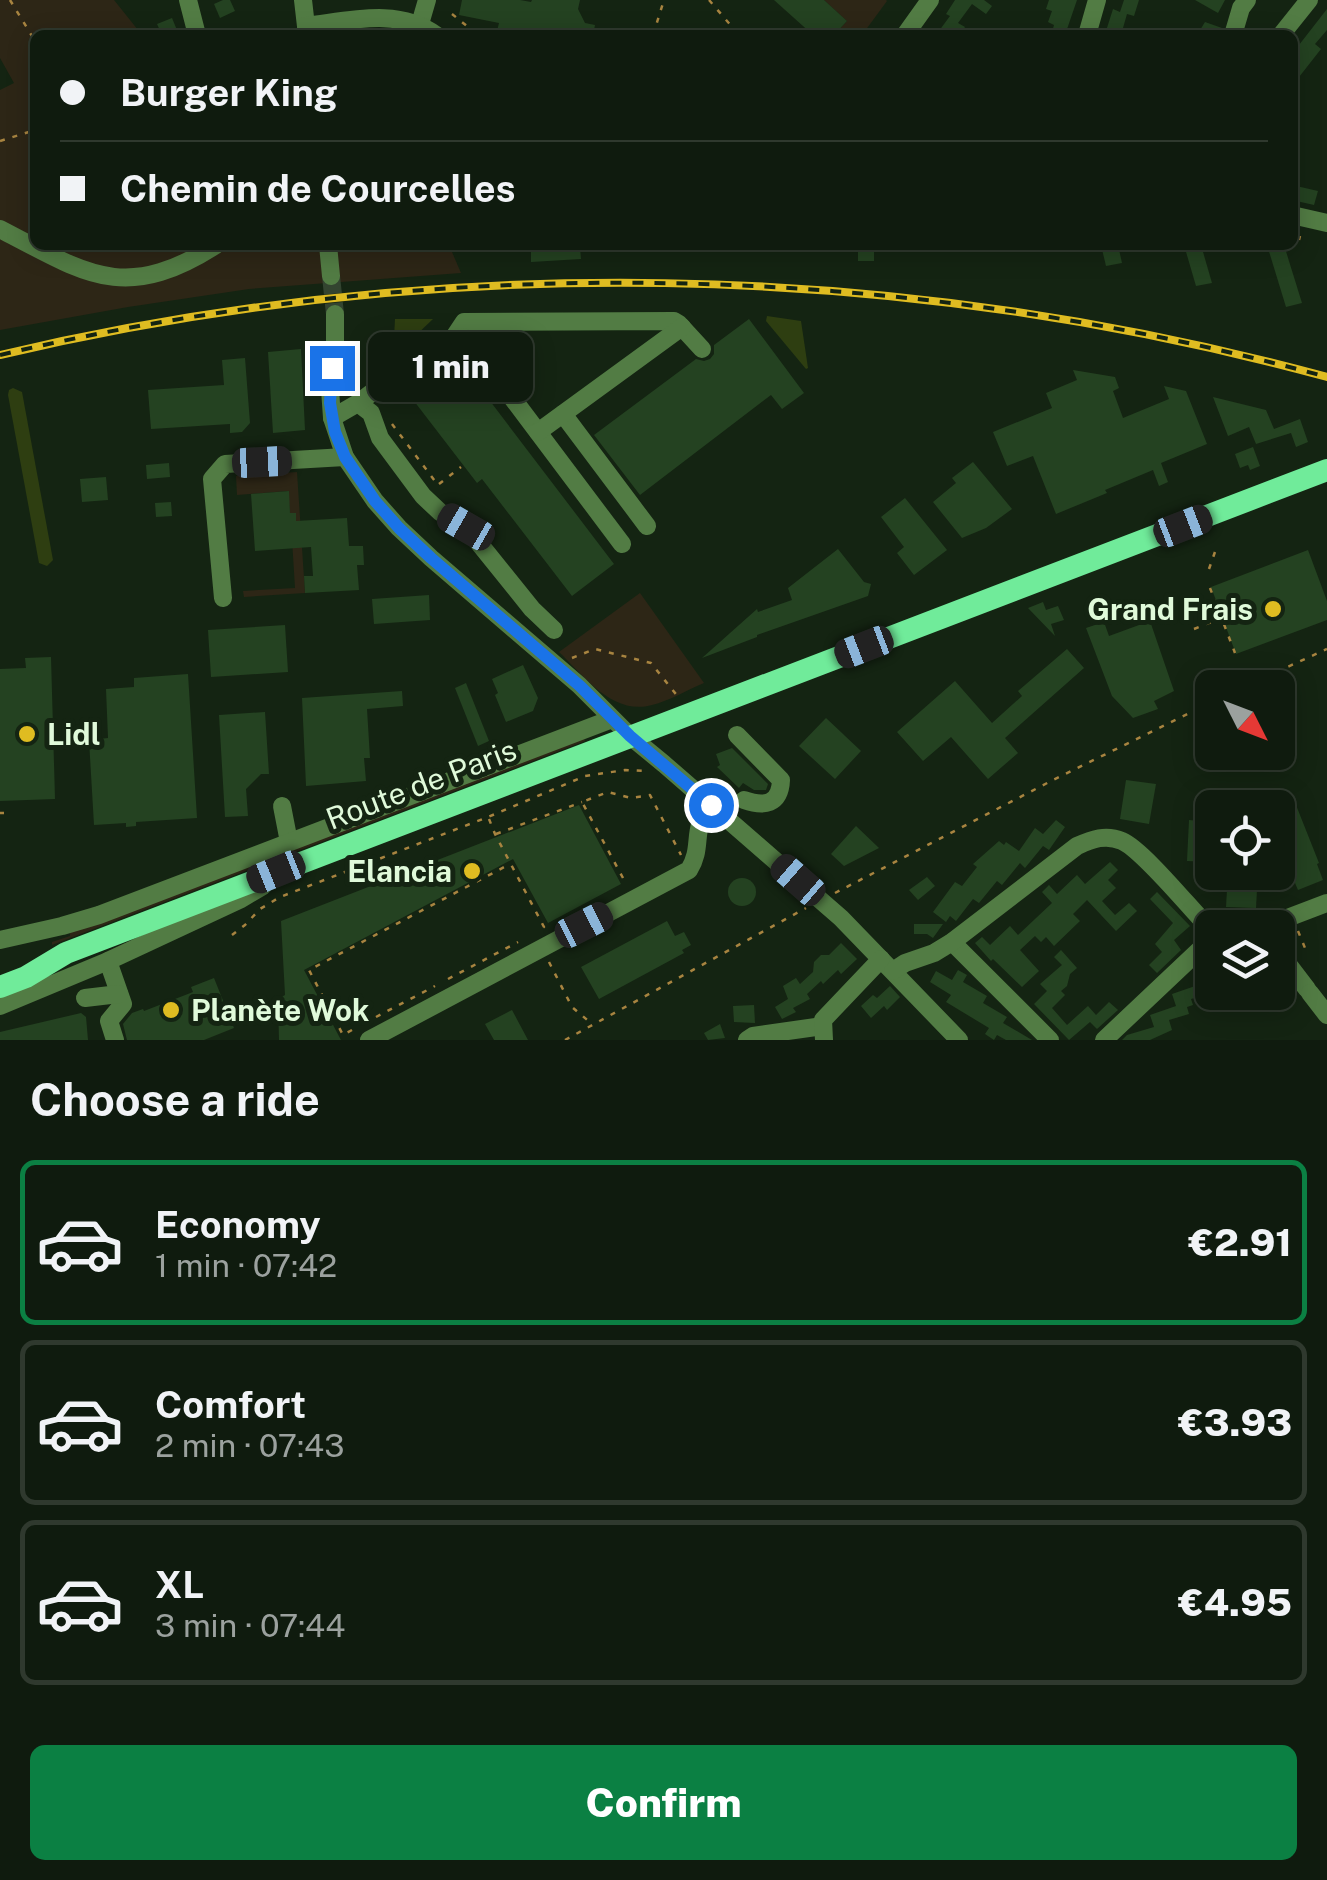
<!DOCTYPE html>
<html lang="en">
<head>
<meta charset="utf-8">
<style>
  body { margin:0; font-family:"Public Sans",sans-serif; background:#1d281c; color:#f1f3f6; height:100vh; display:flex; flex-direction:column; font-size:38px; white-space:nowrap }
  * { box-sizing:border-box; margin:0 }
  p { font-size:32px; color:#9ba19e }
  .icon { flex:none; width:55px; height:55px; fill:none; stroke:currentColor; stroke-width:2; stroke-linecap:round; stroke-linejoin:round }
  .map { position:relative; height:1040px; overflow:hidden }
  .details { display:flex; flex-direction:column; background:#0f1b0e; flex:1 }
  .details>* { flex:none }
  .banner { position:absolute; left:30px; top:30px; width:1268px; height:220px; border-radius:15px; box-shadow:0 5px 25px #0003,0 0 0 2px #2f392e; display:grid; align-content:center; height:220px; padding:0 30px; background:#0f1b0e }
  .needle { width:65px; rotate:132deg }
  .fabs { position:absolute; left:1195px; top:670px; display:grid; gap:20px }
  .fabs a { display:grid; place-items:center; width:100px; height:100px; border-radius:15px; background:#0f1b0e; box-shadow:0 5px 25px #0003,0 0 0 2px #2f392e; font-size:50px }
  .end { position:absolute; width:45px; height:45px; margin:-22px; border:12px solid #1a73e8; background:#fff; box-shadow:0 0 0 5px #fff }
  .from { border-radius:50% }
  .bubble { position:absolute; height:70px; border-radius:15px; background:#0f1b0e; box-shadow:0 5px 25px #0003,0 0 0 2px #2f392e; font-size:32px; font-weight:800; line-height:70px; text-align:center }
  .car { position:absolute; width:30px; height:60px; margin:-30px -15px; border-radius:12px; box-shadow:0 0 8px 2px #0007; background:linear-gradient(#222 24%,#8ab4d8 0 40%,#222 0 76%,#8ab4d8 0 86%,#222 0) }
  .banner b { display:flex; align-items:center; gap:35px; height:95px; font-size:38px }
  .banner b+b { border-top:2px solid #2f392e }
  .banner i { width:25px; height:25px; background:#f1f3f6 }
  ul { padding:0; list-style:none }
  li { display:flex; align-items:center; gap:30px; height:165px; margin:0 20px 15px; padding:0 10px; border:5px solid #2f392e; border-radius:15px }
  li div { flex:1 }
  li b { display:block; font-size:38px }
  li em { font-style:normal; font-weight:800 }
  li.current { border-color:#0b8043 }
  li>.icon { width:90px; height:90px; stroke-width:1.5 }
  h2 { padding:0 30px; font-size:45px; line-height:120px }
  .button { display:flex; gap:20px; margin-top:auto; padding:20px 30px }
  .button a { flex:1; height:115px; border-radius:15px; background:#0b8043; color:#fff; font-size:40px; font-weight:800; line-height:115px; text-align:center }
  .map>svg:first-child { display:block }
  .green { fill:#2d2616 }
  .water { fill:#2e3e11 }
  .building { fill:#244221 }
  .lines { fill:none; stroke-linecap:round; stroke-linejoin:round }
  .minor-tunnel { stroke:#334430; stroke-width:18; stroke-dasharray:18 9; stroke-linecap:butt }
  .path { stroke:#a88440; stroke-width:2.5; stroke-dasharray:5 8; stroke-linecap:butt }
  .minor { stroke:#527c44; stroke-width:18 }
  .major { stroke:#70eb9a; stroke-width:22 }
  .rail-casing { stroke:#dfbc21; stroke-width:8 }
  .rail { stroke:#142412; stroke-width:4; stroke-dasharray:11; stroke-linecap:butt }
  .route { stroke:#1a73e8; stroke-width:12 }
  .poi-dot { fill:#dfbc21; stroke:#142412; stroke-width:4 }
  .labels { text-anchor:middle; dominant-baseline:central; stroke-width:10; stroke-linejoin:round; paint-order:stroke }
  .poi-label { font-size:30px; font-weight:bold; fill:#e0fada; stroke:#142412; text-anchor:end }
  .street-label { font-size:30px; fill:#e0fada; stroke:#142412 }
</style>
</head>
<body>
<div class="map">
<svg width="1327" height="1040" viewBox="0 0 1327 1040">
  <rect width="100%" height="100%" fill="#142412"/>
  <!-- green -->
  <g class="green">
    <polygon points="0,0 114,0 142,35 35,35 35,245 449,245 461,273 249,289 128,307 0,330 0,90 14,83 0,58"/>
    <polygon points="824,0 886,0 887,1 862,35 834,35 847,21"/>
    <polygon points="297,472 305,593 244,597 243,591 295,588 291,523 296,523 296,513 290,513 288,491 237,495 236,476"/>
    <path d="M640,593L704,683C687,690 669,701 652,705C613,716 584,676 559,652Z"/>
    <polygon points="583,736 585,741 52,945 52,942 70,936 70,932"/>
  </g>
  <!-- water -->
  <g class="water">
    <polygon points="767,316 801,321 808,368 806,369 766,321"/>
    <polygon points="395,319 433,319 393,357"/>
    <polygon points="13,388 22,392 53,560 47,566 39,563 8,395 9,390"/>
  </g>
  <!-- building -->
  <g class="building">
    <polygon points="223,0 230,0 235,11 220,18 214,4"/>
    <polygon points="462,0 520,0 531,2 532,0 580,0 578,9 585,23 595,25 593,35 561,31 560,35 496,35 499,23 459,15"/>
    <polygon points="774,0 824,0 847,21 834,35 813,35"/>
    <polygon points="955,0 984,0 992,6 986,14 972,4 958,23 965,27 960,35 936,35 950,16 946,14"/>
    <polygon points="1049,0 1077,0 1065,35 1052,32 1054,25 1048,22 1052,11 1046,9"/>
    <polygon points="1124,0 1139,0 1134,16 1127,14 1121,35 1106,31 1113,9 1120,12"/>
    <polygon points="1195,0 1225,0 1218,13"/>
    <polygon points="1327,9 1327,30 1315,44 1321,49 1292,86 1292,54"/>
    <polygon points="172,18 179,35 162,35 157,24"/>
    <polygon points="1205,22 1222,28 1221,35 1197,35"/>
    <polygon points="1292,185 1318,191 1314,205 1292,200"/>
    <rect x="858" y="245" width="16" height="16"/>
    <polygon points="1101,245 1118,245 1122,263 1106,266"/>
    <polygon points="1184,245 1201,245 1212,283 1196,286"/>
    <polygon points="1267,245 1284,245 1302,303 1286,307"/>
    <polygon points="580,248 581,259 531,262 531,252"/>
    <polygon points="749,319 804,393 782,409 771,395 640,495 594,435 696,359 704,361 710,359 714,354 714,345"/>
    <polygon points="301,349 305,430 273,433 268,352"/>
    <polygon points="452,351 614,564 572,596 482,479 477,483 404,388"/>
    <polygon points="245,358 250,423 242,432 230,433 230,424 151,429 148,390 224,385 222,360"/>
    <polygon points="1073,370 1115,377 1119,388 1113,391 1123,418 1169,399 1164,386 1186,391 1207,444 1161,463 1168,482 1159,486 1153,470 1105,490 1107,493 1056,514 1033,456 1007,466 993,432 1052,408 1046,393 1077,380"/>
    <polygon points="1213,397 1266,410 1274,429 1300,419 1308,442 1296,447 1291,433 1256,444 1249,427 1228,436"/>
    <polygon points="1253,447 1260,466 1250,470 1248,465 1240,468 1235,454"/>
    <polygon points="973,462 1012,509 986,528 962,538 933,502 956,483 952,478"/>
    <polygon points="169,463 170,477 147,479 146,465"/>
    <polygon points="106,477 108,500 82,502 80,479"/>
    <polygon points="289,491 290,513 296,513 296,521 347,518 349,546 363,546 364,565 357,565 359,590 305,593 304,576 313,576 311,547 255,551 251,494"/>
    <polygon points="905,498 947,550 914,575 897,553 904,547 881,517"/>
    <polygon points="171,502 172,516 156,517 155,503"/>
    <polygon points="838,549 864,582 871,584 868,596 757,635 757,637 702,658 757,609 758,612 792,600 788,588"/>
    <polygon points="1308,550 1327,601 1327,620 1236,654 1211,587"/>
    <polygon points="429,595 430,620 374,624 372,599"/>
    <polygon points="1043,602 1046,610 1058,606 1064,620 1051,624 1055,636 1028,608"/>
    <polygon points="1150,621 1174,691 1154,701 1158,709 1133,718 1112,696 1086,628 1104,622 1109,636"/>
    <polygon points="285,625 288,672 211,677 208,630"/>
    <polygon points="1067,649 1084,668 1005,738 1018,753 988,779 951,737 923,761 897,732 955,681 992,723 1022,696 1018,691"/>
    <polygon points="51,657 55,799 0,801 0,669 26,668 25,658"/>
    <polygon points="523,665 538,698 533,711 506,722 495,695 498,693 492,679"/>
    <polygon points="188,674 197,818 136,822 136,826 126,827 126,823 94,825 89,740 108,738 106,689 134,687 134,678"/>
    <polygon points="466,683 489,741 478,746 455,688"/>
    <polygon points="402,691 403,706 367,709 370,758 364,758 366,781 306,786 302,698"/>
    <polygon points="265,712 269,774 261,774 246,789 248,816 225,817 219,715"/>
    <polygon points="826,718 861,751 835,779 799,746"/>
    <polygon points="732,748 768,784 766,790 754,790 743,783 739,788 717,767 720,765 716,754"/>
    <polygon points="1126,780 1156,784 1149,824 1120,819"/>
    <polygon points="579,805 621,884 548,923 513,859 304,970 341,1040 279,1040 278,999 285,995 281,921"/>
    <polygon points="1296,805 1319,863 1317,864 1323,880 1298,890 1278,843 1278,812"/>
    <polygon points="1056,820 1065,827 1049,850 1043,846 1025,868 1020,863 1002,885 997,881 979,903 973,899 956,921 950,916 946,922 933,912 955,882 962,886 977,867 973,864 999,841 1004,845 1006,842 1019,851 1035,828 1043,834"/>
    <polygon points="1189,820 1212,822 1212,862 1187,861"/>
    <polygon points="856,826 879,848 844,866 831,854"/>
    <polygon points="1110,862 1118,870 1108,880 1116,888 1102,901 1115,915 1129,903 1137,911 1116,931 1087,900 1073,914 1080,921 1054,946 1046,937 1041,942 1035,936 1020,950 1039,971 1022,987 993,959 991,961 975,943 982,937 990,945 1010,926 1018,935 1052,903 1042,892 1049,885 1057,894 1077,875 1085,884"/>
    <polygon points="1228,872 1258,872 1256,908 1226,907"/>
    <polygon points="927,877 935,886 918,900 909,890"/>
    <circle cx="742" cy="892" r="14"/>
    <polygon points="1157,892 1190,926 1174,940 1181,950 1157,973 1149,965 1162,952 1155,944 1173,923 1150,899"/>
    <polygon points="667,921 675,936 684,932 691,945 682,950 684,953 599,999 581,967"/>
    <polygon points="914,924 943,924 933,938 927,934 914,934"/>
    <polygon points="841,943 857,959 841,974 838,970 823,984 821,981 807,994 810,999 793,1008 796,1012 782,1019 775,1007 788,999 783,986 796,978 800,984 813,972 814,962 821,955 829,955"/>
    <polygon points="1061,950 1077,968 1070,974 1067,986 1061,991 1065,995 1052,1008 1067,1025 1088,1006 1096,1015 1109,1002 1118,1010 1097,1029 1090,1022 1069,1040 1034,1004 1047,991 1040,984 1062,965 1054,957"/>
    <polygon points="1212,967 1212,984 1209,985 1211,993 1191,999 1193,1005 1187,1007 1189,1014 1169,1020 1172,1030 1150,1040 1122,1040 1127,1035 1154,1027 1150,1015 1176,1006 1172,994 1198,985 1194,973"/>
    <polygon points="958,970 967,975 963,982 987,996 983,1003 1007,1017 1003,1023 1032,1040 1006,1040 997,1035 994,1040 985,1034 989,1028 946,1002 951,995 930,982 936,971 952,980"/>
    <polygon points="214,978 234,1028 204,1040 127,1040 123,1024 132,1013 143,1009 144,1011 193,992 191,987"/>
    <polygon points="1278,978 1291,993 1278,1006"/>
    <polygon points="890,986 900,997 887,1010 884,1006 871,1018 861,1006 873,995 877,998"/>
    <polygon points="754,1005 755,1023 734,1022 733,1006"/>
    <polygon points="512,1010 528,1040 494,1040 485,1024"/>
    <polygon points="81,1013 86,1017 88,1040 0,1040 0,1032"/>
    <polygon points="720,1024 725,1038 708,1040 704,1033"/>
  </g>
  <g class="lines">
    <!-- minor-tunnel -->
    <polyline class="minor-tunnel" points="331,276 335,314"/>
    <!-- path -->
    <g class="path">
      <polyline points="10,0 35,41"/>
      <polyline points="709,0 739,35"/>
      <polyline points="452,14 478,35"/>
      <polyline points="653,35 664,0"/>
      <polyline points="0,141 35,130"/>
      <polyline points="1299,240 1300,236"/>
      <polyline points="392,424 438,485"/>
      <polyline points="439,484 461,467"/>
      <polyline points="1209,569 1216,549"/>
      <polyline points="1210,588 1235,653"/>
      <polyline points="1194,629 1214,621"/>
      <polyline points="572,658 595,649 651,663 679,698"/>
      <polyline points="1241,688 1327,649"/>
      <polyline points="0,813 4,813"/>
      <polyline points="489,819 495,834 544,927 537,931"/>
      <polyline points="496,834 582,802"/>
      <polyline points="623,878 582,802 608,792 631,798 650,795 681,855"/>
      <polyline points="835,893 1053,780 1212,702"/>
      <polyline points="1298,931 1305,948"/>
      <polyline points="232,935 245,925 260,909 280,897 488,817 585,776 625,770 647,771"/>
      <polyline points="549,962 572,1007 592,1024"/>
      <polyline points="448,979 518,942"/>
      <polyline points="376,1017 435,986"/>
      <polyline points="352,1030 343,1035 309,970 510,864"/>
      <polyline points="565,1040 806,908"/>
    </g>
    <!-- minor -->
    <g class="minor">
      <polyline points="188,0 197,35"/>
      <polyline points="303,0 307,35"/>
      <polyline points="420,24 427,0"/>
      <path d="M306,26C349,21 398,7 436,35"/>
      <polyline points="905,35 930,0"/>
      <polyline points="1087,35 1097,0"/>
      <polyline points="1233,35 1241,8 1247,0"/>
      <polyline points="1281,35 1309,0"/>
      <polyline points="1292,215 1327,223"/>
      <path d="M0,229C85,273 124,304 216,245"/>
      <polyline points="328,245 331,276"/>
      <polyline points="335,314 335,346 330,389 332,418 345,457 375,501 399,528 431,558 579,685 630,736 664,764 841,918 959,1040"/>
      <polyline points="454,337 464,322 674,321 679,324 702,349"/>
      <polyline points="358,403 371,413 380,438 423,496 440,512 466,527 532,609 554,630"/>
      <polyline points="563,414 647,526"/>
      <polyline points="332,418 358,403 442,340 463,337 471,343 622,544"/>
      <polyline points="538,432 682,327"/>
      <polyline points="223,598 212,479 225,464 345,457"/>
      <path d="M737,735L781,780C780,805 764,807 744,800"/>
      <polyline points="282,806 289,842"/>
      <polyline points="1261,928 1327,903"/>
      <polyline points="0,940 62,926 99,915 612,719"/>
      <polyline points="952,942 1050,1040"/>
      <polyline points="1278,951 1307,989"/>
      <polyline points="108,961 123,1004 109,1021 115,1040"/>
      <path d="M893,971L905,963L934,953L952,942L1077,846C1092,839 1106,834 1122,841C1141,849 1185,902 1201,919L1214,928"/>
      <polyline points="1310,993 1327,1015"/>
      <polyline points="85,998 119,994"/>
      <polyline points="0,1006 108,961 241,899 263,886"/>
      <path d="M369,1040L689,870C704,846 690,829 711,805"/>
      <polyline points="747,1040 753,1036 823,1026"/>
      <polyline points="824,1040 823,1020 881,959"/>
      <polyline points="1104,1040 1212,938"/>
    </g>
    <!-- major -->
    <polyline class="major" points="0,987 26,977 66,953 1327,470"/>
    <defs>
      <path id="rail" d="M0,355C436,252 895,259 1327,377"/>
    </defs>
    <!-- rail casing -->
    <use href="#rail" class="rail-casing"/>
    <!-- rail -->
    <use href="#rail" class="rail"/>
  </g>
  <g class="lines">
    <!-- route -->
    <polyline class="route" points="332,368 330,403 335,432 345,457 375,501 399,528 431,558 580,686 630,736 711,805"/>
  </g>
  <!-- markers -->
  <g class="poi-dot">
    <circle cx="1273" cy="609" r="10"/>
    <circle cx="27" cy="734" r="10"/>
    <circle cx="472" cy="871" r="10"/>
    <circle cx="171" cy="1010" r="10"/>
  </g>
  <g class="labels">
    <!-- poi labels -->
    <g class="poi-label">
      <text x="1253" y="609">Grand Frais</text>
      <text x="47" y="734" text-anchor="start">Lidl</text>
      <text x="452" y="871">Elancia</text>
      <text x="191" y="1010" text-anchor="start">Planète Wok</text>
    </g>
    <!-- street labels -->
    <g class="street-label">
      <text transform="translate(421 784) rotate(-21)">Route de Paris</text>
    </g>
  </g>
</svg>
<div class="fabs">
<a><svg class="needle" viewBox="-14 -14 28 28"><path d="M0-13l5 13h-10z" fill="#e53935"/><path d="M0 13l5-13h-10z" fill="#9ba19e"/></svg></a>
<a><svg class="icon" aria-label="locate" viewBox="0 0 24 24"><circle cx="12" cy="12" r="6"/><path d="M12 2v4M12 18v4M2 12h4M18 12h4"/></svg></a>
<a><svg class="icon" aria-label="layers" viewBox="0 0 24 24"><path d="M12 4l9 5-9 5-9-5zM3 14l9 5 9-5"/></svg></a>
</div>
<i class="end from" style="left:711px;top:805px"></i>
<i class="end" style="left:332px;top:368px"></i>
<div class="bubble" style="left:368px;top:332px;width:165px">1 min</div>
<i class="car" style="left:262px;top:462px;rotate:87deg"></i>
<i class="car" style="left:1183px;top:526px;rotate:69deg"></i>
<i class="car" style="left:466px;top:527px;rotate:300deg"></i>
<i class="car" style="left:864px;top:647px;rotate:249deg"></i>
<i class="car" style="left:276px;top:872px;rotate:248deg"></i>
<i class="car" style="left:798px;top:880px;rotate:311deg"></i>
<i class="car" style="left:584px;top:925px;rotate:63deg"></i>
<div class="banner">
<b><i class="from"></i>Burger King</b>
<b><i></i>Chemin de Courcelles</b>
</div>
</div>
<section class="details">
<h2>Choose a ride</h2>
<ul>
<li class="current"><svg class="icon" aria-label="car" viewBox="0 0 24 24"><path d="M5 17H2v-5l4-1 3-4h7l3 4 3 1v5h-3M9 17h6M6 11h13"/><circle cx="7" cy="17" r="2"/><circle cx="17" cy="17" r="2"/></svg><div><b>Economy</b><p>1 min · 07:42</p></div><em>€2.91</em></li>
<li><svg class="icon" aria-label="car" viewBox="0 0 24 24"><path d="M5 17H2v-5l4-1 3-4h7l3 4 3 1v5h-3M9 17h6M6 11h13"/><circle cx="7" cy="17" r="2"/><circle cx="17" cy="17" r="2"/></svg><div><b>Comfort</b><p>2 min · 07:43</p></div><em>€3.93</em></li>
<li><svg class="icon" aria-label="car" viewBox="0 0 24 24"><path d="M5 17H2v-5l4-1 3-4h7l3 4 3 1v5h-3M9 17h6M6 11h13"/><circle cx="7" cy="17" r="2"/><circle cx="17" cy="17" r="2"/></svg><div><b>XL</b><p>3 min · 07:44</p></div><em>€4.95</em></li>
</ul>
<div class="button"><a>Confirm</a></div>
</section>
</body>
</html>
